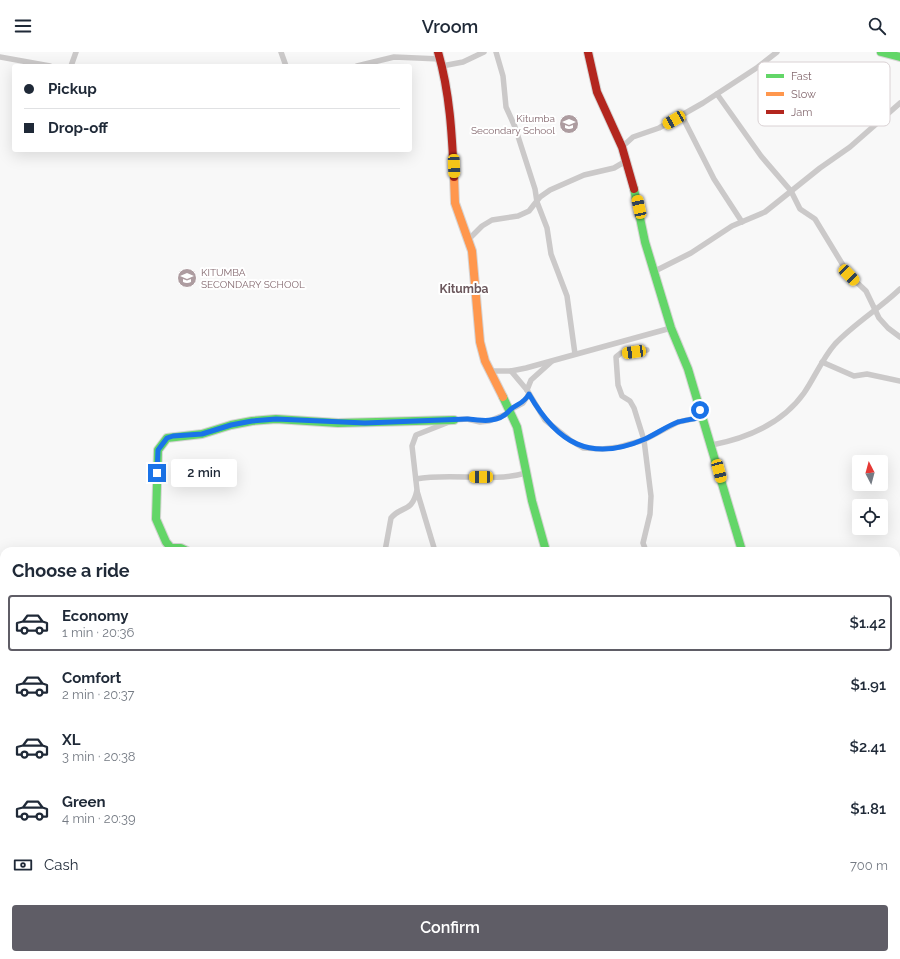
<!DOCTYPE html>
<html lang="en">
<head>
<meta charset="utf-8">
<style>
  body { margin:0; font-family:Raleway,sans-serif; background:#f6f6f7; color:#1f2937; height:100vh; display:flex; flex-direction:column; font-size:15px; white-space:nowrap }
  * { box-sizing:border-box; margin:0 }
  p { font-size:13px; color:#747a83 }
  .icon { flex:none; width:22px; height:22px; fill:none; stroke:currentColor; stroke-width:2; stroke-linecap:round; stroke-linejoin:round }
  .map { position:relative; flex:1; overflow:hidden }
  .drawer { position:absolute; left:0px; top:495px; width:900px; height:412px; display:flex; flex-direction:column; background:#fff; border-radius:12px 12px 0 0; box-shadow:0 4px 16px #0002 }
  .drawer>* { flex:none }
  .top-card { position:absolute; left:12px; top:12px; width:400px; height:88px; border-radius:4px; box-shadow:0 4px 16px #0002; display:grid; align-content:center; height:88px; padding:0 12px; background:#fff }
  .needle { width:26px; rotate:354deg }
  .fabs { position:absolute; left:852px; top:403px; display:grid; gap:8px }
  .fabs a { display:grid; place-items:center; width:36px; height:36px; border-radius:4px; background:#fff; box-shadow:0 4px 16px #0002; font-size:20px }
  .end { position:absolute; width:18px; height:18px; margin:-9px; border:5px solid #1a73e8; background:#fff; box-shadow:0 0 0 2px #fff }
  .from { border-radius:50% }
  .bubble { position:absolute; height:28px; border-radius:4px; background:#fff; box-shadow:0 4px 16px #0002; font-size:13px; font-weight:600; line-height:28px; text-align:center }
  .car { position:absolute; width:12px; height:24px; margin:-12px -6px; border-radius:5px; box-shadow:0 0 3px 1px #0007; background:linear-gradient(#f5c518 24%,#345 0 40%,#f5c518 0 76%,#345 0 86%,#f5c518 0) }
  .top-card b { display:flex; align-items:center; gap:14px; height:38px; font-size:15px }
  .top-card b+b { border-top:1px solid #e0e1e3 }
  .top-card i { width:10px; height:10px; background:#1f2937 }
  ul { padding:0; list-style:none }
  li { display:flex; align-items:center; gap:12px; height:56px; margin:0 8px 6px; padding:0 4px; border:2px solid transparent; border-radius:4px }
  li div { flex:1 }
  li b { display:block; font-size:15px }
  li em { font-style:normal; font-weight:600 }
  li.active { border-color:#5f5d66 }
  li>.icon { width:36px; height:36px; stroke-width:1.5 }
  h2 { padding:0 12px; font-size:18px; line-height:48px }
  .pay { display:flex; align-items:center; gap:10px; height:44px; padding:0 12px; font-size:15px }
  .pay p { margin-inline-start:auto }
  .action { display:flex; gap:8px; margin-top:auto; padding:8px 12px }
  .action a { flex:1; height:46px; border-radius:4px; background:#5f5d66; color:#fff; font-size:16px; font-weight:600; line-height:46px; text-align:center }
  header { display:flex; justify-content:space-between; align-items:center; height:52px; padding:0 12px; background:#fff; font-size:18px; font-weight:600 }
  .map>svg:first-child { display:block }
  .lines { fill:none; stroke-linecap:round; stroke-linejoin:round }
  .stream { stroke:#d8cfd2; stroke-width:2 }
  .fast-casing { stroke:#d6d4d4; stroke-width:10 }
  .slow-casing { stroke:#d6d4d4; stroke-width:10 }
  .jam-casing { stroke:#d6d4d4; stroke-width:10 }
  .street { stroke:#cbc9c9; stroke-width:5.5 }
  .fast { stroke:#63d668; stroke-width:8 }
  .slow { stroke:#ff974d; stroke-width:8 }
  .jam { stroke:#b3261e; stroke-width:8 }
  .route { stroke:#1a73e8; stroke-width:5 }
  .labels { text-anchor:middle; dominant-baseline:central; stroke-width:4; stroke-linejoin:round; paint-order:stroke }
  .poi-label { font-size:10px; fill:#856a70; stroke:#fff; text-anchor:end }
  .quarter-label { font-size:12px; font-weight:bold; fill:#6b575c; stroke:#fff }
  .key { fill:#fff; stroke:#dad2d4; stroke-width:1 }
  .key-label { font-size:11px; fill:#856a70 }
</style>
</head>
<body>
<header><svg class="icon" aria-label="menu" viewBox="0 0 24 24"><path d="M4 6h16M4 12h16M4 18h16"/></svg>Vroom<svg class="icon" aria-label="search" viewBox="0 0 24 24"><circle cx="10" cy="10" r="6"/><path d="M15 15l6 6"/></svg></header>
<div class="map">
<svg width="900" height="907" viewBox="0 0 900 907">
  <rect width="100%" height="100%" fill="#f8f8f8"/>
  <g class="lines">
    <!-- stream -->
    <g class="stream">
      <polyline points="0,700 4,704"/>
      <polyline points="348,903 350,907"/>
      <polyline points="717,907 720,903"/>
    </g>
    <defs>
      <g id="fast">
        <polyline points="881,0 900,5"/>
        <polyline points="634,137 645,190 671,276 688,317 742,499"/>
        <polyline points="503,345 517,375 532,449 546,499"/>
        <polyline points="187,499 181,496 171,496 166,490 156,467 158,398 167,386 202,382 231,373 252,369 276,367 338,371 454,368"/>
      </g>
      <polyline id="slow" points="454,125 455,151 472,199 480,290 485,309 503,345"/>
      <g id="jam">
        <path d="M438,0C450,41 452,83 454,125"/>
        <polyline points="588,0 597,40 622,95 634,137"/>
      </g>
    </defs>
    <!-- fast casing -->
    <use href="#fast" class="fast-casing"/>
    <!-- slow casing -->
    <use href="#slow" class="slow-casing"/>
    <!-- jam casing -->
    <use href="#jam" class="jam-casing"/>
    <!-- street -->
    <g class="street">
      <polyline points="281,0 286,14"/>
      <polyline points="496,0 503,24 506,55 515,75 535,137 537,150 547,176 551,202 567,244 575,302"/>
      <polyline points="0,5 50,14"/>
      <polyline points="71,14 76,0"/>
      <polyline points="357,14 394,5 440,7"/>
      <polyline points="442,14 463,10 484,0"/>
      <polyline points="717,42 761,104 791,139 800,157 815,167 849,223 866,239 879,266 888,276 900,285"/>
      <polyline points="682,64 714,127 742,170"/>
      <polyline points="622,95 633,85 659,76 703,51 758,15 777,0"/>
      <polyline points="469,187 482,174 492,168 518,164 529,159 540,145 550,138 584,123 614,116 626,109"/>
      <polyline points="655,219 691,201 732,174 765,160 820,116 850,95 900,51"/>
      <polyline points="822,310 854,324 867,322 900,329"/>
      <polyline points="491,319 511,319 526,316 671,276"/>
      <polyline points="511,319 527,338 545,368 570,388 583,396 602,397 619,395 644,388 678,370 702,365"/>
      <polyline points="527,338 531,328 551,310"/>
      <polyline points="510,358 523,351 529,342"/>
      <path d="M712,393C748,386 782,372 804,341C815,325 822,307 835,292C855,271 879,257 900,237"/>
      <path d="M416,427C452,420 490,431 526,421"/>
      <polyline points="417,439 435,499"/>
      <path d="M385,499L391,466C401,453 412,462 417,438L412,394L416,383L454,368L467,367L480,370L489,369L511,360"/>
      <polyline points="646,499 643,491 650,462 651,444 644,388 634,356 630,349 622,344 618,333 616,305 621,301 647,298"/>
      <polyline points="0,675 4,680"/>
      <polyline points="896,727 900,728"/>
      <polyline points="896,847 900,848"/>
      <polyline points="483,903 486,907"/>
      <polyline points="661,903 663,907"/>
    </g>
    <!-- fast -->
    <use href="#fast" class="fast"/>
    <!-- slow -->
    <use href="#slow" class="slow"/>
    <!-- jam -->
    <use href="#jam" class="jam"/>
  </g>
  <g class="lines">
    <!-- route -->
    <path class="route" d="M157,421L158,398L167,386L173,384L202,382L231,373L252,369L276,367L365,371L467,367C484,369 499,371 510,358C516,352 524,352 529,342C557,391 590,411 645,387C656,382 667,374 678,370C685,368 694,367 702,365L700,358"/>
  </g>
  <!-- icons -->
  <defs>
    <symbol id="school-disc" viewBox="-11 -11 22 22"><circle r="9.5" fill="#ad9ca0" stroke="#fff"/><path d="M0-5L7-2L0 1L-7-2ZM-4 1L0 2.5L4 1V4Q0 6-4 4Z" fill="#fff"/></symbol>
  </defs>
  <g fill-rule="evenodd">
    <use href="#school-disc" x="558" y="61" width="22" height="22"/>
    <use href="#school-disc" x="176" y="215" width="22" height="22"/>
  </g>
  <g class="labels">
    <!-- poi labels -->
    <g class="poi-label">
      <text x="555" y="66">Kitumba<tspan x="555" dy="12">Secondary School</tspan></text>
      <text x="201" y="220" text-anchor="start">KITUMBA<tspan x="201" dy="12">SECONDARY SCHOOL</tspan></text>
    </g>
    <!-- quarter labels -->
    <g class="quarter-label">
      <text x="464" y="237">Kitumba</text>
    </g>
  </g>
  <!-- legend -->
  <rect x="758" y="10" width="132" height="64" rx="6" class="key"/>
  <rect x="766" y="22" width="18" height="4" fill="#63d668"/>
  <rect x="766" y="40" width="18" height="4" fill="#ff974d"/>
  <rect x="766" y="58" width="18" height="4" fill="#b3261e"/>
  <g class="key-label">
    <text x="791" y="28">Fast</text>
    <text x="791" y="46">Slow</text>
    <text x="791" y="64">Jam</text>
  </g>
</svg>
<div class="fabs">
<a><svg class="needle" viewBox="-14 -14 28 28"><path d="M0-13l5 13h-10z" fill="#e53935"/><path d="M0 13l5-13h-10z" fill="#747a83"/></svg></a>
<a><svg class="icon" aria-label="locate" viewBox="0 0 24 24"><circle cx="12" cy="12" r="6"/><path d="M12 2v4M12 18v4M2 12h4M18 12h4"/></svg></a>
</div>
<i class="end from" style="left:700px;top:358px"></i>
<i class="end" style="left:157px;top:421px"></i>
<div class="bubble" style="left:171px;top:407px;width:66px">2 min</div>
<i class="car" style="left:674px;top:68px;rotate:240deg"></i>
<i class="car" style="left:454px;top:114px;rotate:178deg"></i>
<i class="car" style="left:639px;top:155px;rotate:348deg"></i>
<i class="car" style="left:849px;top:223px;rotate:136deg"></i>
<i class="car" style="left:634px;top:300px;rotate:262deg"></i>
<i class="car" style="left:719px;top:419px;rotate:165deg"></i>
<i class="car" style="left:481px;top:425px;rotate:270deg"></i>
<div class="top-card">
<b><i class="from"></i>Pickup</b>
<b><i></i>Drop-off</b>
</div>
<section class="drawer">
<h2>Choose a ride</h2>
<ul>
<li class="active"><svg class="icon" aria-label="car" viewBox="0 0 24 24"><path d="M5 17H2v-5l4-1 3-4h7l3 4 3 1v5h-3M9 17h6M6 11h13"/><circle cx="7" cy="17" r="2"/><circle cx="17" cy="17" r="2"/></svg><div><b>Economy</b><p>1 min · 20:36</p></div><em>$1.42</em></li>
<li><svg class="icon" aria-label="car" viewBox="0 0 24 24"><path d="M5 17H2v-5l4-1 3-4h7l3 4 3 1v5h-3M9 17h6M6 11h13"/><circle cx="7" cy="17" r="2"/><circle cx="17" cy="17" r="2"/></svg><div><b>Comfort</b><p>2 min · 20:37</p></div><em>$1.91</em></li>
<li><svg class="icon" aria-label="car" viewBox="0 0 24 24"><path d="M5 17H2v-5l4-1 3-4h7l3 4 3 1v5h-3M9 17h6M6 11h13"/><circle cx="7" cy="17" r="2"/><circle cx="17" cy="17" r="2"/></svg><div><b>XL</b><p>3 min · 20:38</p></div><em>$2.41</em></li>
<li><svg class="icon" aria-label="car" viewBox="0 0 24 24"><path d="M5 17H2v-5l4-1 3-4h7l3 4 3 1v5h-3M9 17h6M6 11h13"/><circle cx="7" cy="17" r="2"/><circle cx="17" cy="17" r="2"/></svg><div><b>Green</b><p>4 min · 20:39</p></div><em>$1.81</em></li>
</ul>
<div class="pay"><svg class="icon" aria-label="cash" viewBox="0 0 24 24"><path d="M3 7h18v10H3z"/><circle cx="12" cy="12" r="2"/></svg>Cash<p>700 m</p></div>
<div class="action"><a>Confirm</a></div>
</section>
</div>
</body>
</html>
